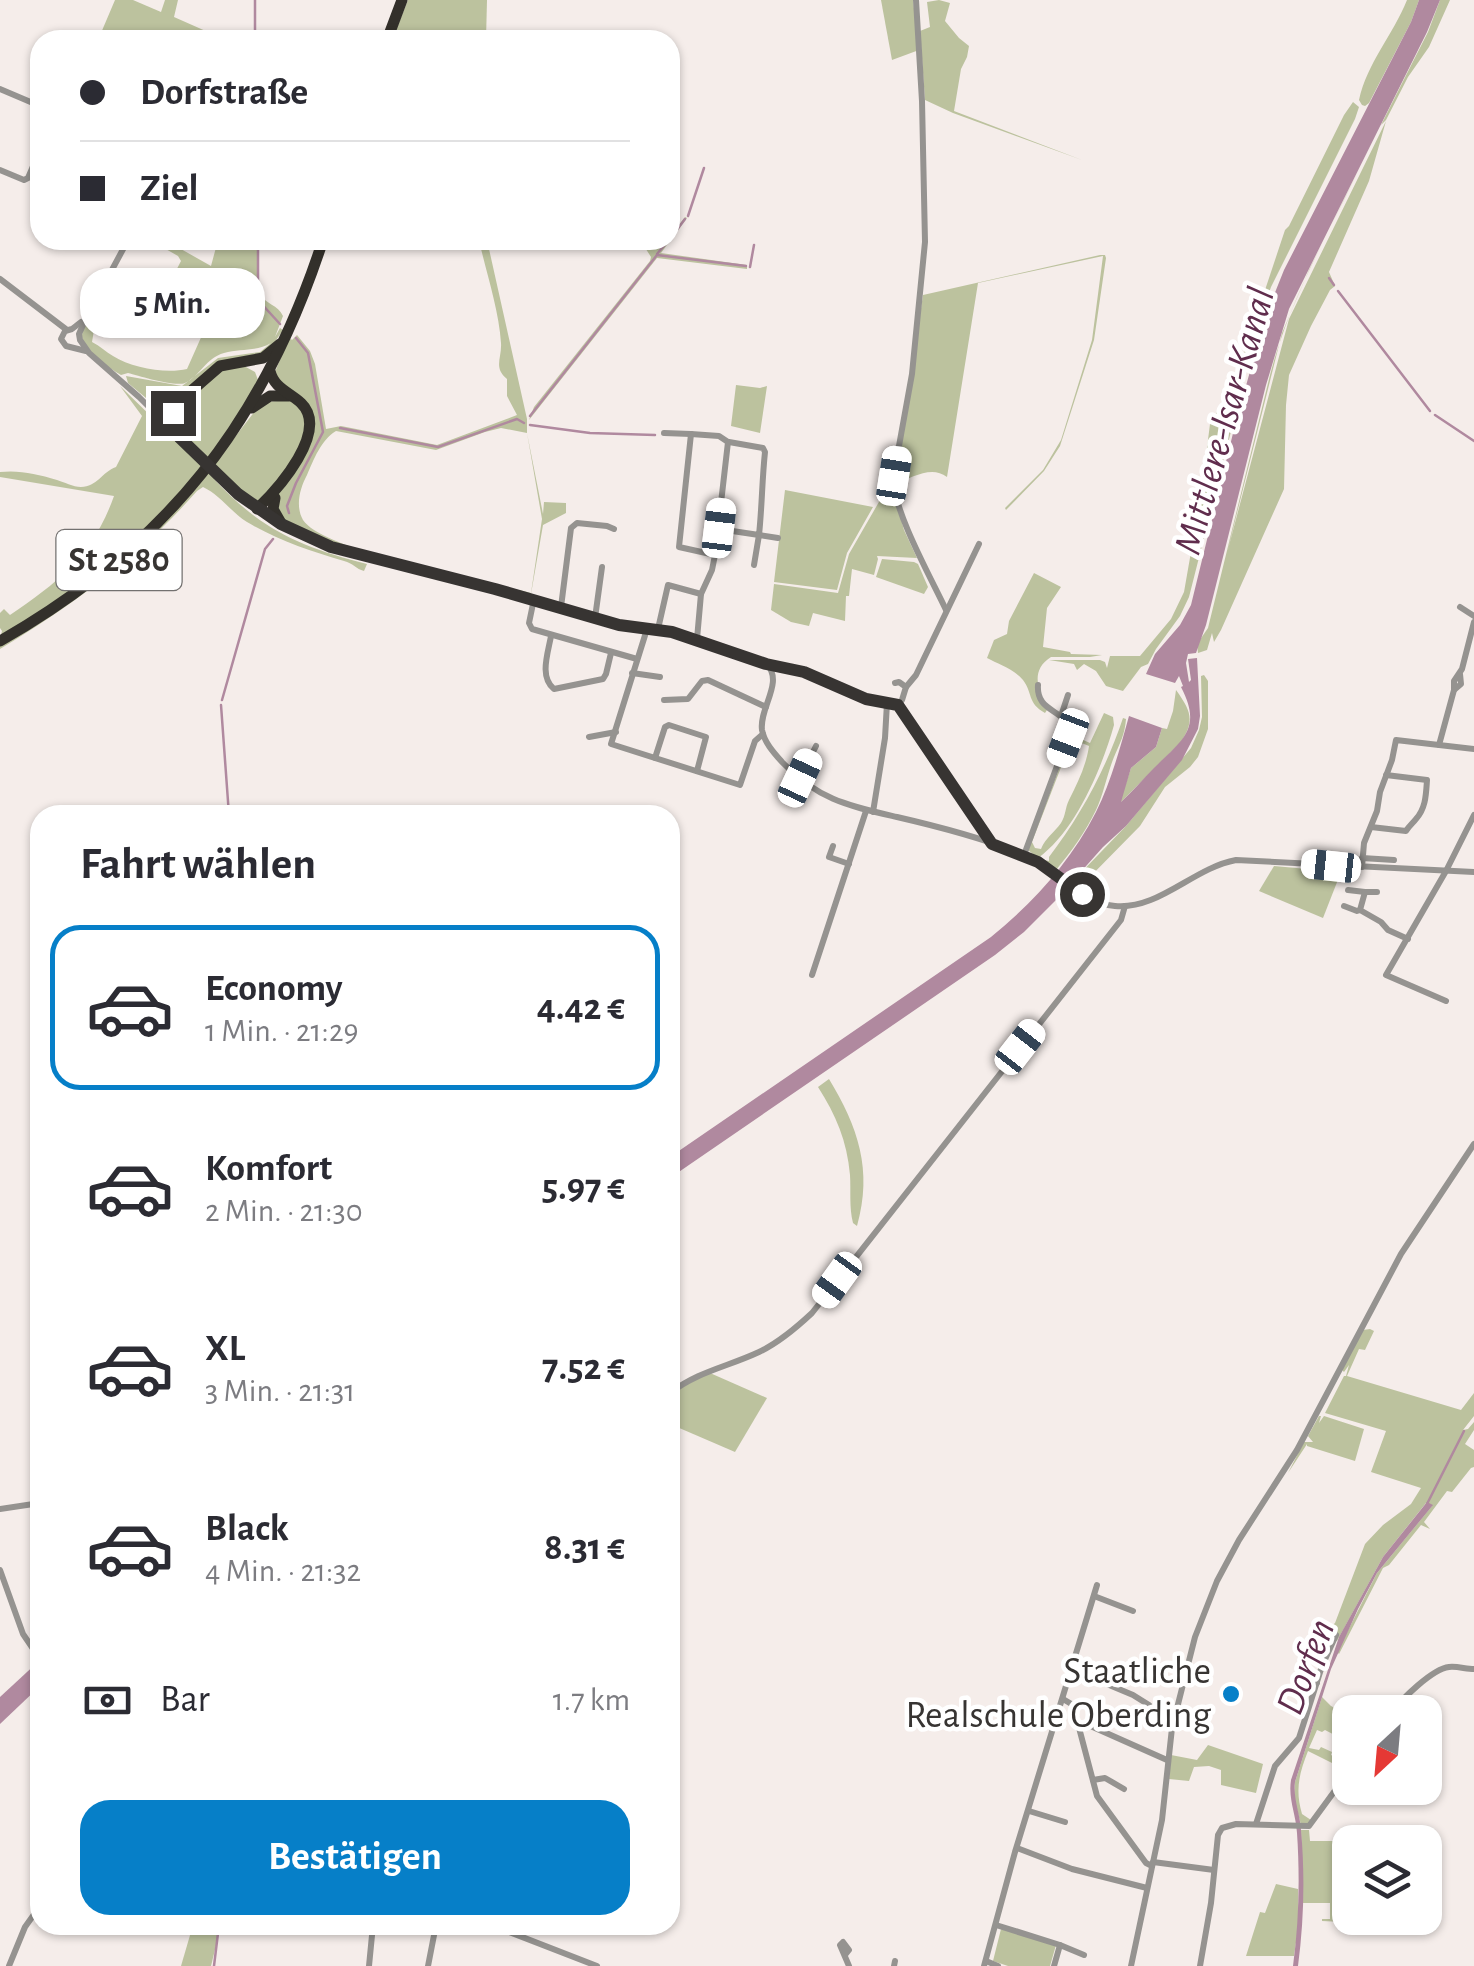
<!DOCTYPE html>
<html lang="de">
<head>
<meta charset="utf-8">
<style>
  body { margin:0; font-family:"Alegreya Sans",sans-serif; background:#f2f2f3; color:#2b2b33; height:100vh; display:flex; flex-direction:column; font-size:38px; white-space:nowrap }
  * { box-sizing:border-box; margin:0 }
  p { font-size:32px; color:#7c7c81 }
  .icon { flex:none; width:55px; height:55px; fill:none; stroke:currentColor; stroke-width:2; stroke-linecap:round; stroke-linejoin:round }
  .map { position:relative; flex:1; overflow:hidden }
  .panel { position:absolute; left:30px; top:805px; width:650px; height:1130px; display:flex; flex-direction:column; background:#fff; border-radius:30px; box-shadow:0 2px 8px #0004 }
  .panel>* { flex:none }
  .guide { position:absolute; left:30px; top:30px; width:650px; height:220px; border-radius:30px; box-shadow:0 2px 8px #0004; display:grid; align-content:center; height:220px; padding:0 50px; background:#fff }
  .needle { width:65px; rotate:206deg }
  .controls { position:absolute; left:1332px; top:1695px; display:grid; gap:20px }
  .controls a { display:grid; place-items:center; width:110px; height:110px; border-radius:20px; background:#fff; box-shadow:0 2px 8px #0004; font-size:50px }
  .end { position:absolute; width:45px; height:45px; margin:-22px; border:12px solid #373432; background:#fff; box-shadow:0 0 0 5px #fff }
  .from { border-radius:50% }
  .bubble { position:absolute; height:70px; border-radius:30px; background:#fff; box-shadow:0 2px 8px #0004; font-size:32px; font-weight:700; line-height:70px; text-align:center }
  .car { position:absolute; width:30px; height:60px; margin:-30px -15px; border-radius:12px; box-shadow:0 0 8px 2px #0007; background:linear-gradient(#fff 24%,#345 0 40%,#fff 0 76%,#345 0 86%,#fff 0) }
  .guide b { display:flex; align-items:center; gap:35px; height:95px; font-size:38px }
  .guide b+b { border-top:2px solid #e1e1e2 }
  .guide i { width:25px; height:25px; background:#2b2b33 }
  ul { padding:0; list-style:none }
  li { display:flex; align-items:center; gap:30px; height:165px; margin:0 20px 15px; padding:0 30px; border:5px solid transparent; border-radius:30px }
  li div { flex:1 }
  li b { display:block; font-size:38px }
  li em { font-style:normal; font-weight:700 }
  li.active { border-color:#067fc8 }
  li>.icon { width:90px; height:90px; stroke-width:1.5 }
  h2 { padding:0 50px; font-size:45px; line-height:120px }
  .pay { display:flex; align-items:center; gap:25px; height:110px; padding:0 50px; font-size:38px }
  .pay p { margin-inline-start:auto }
  .action { display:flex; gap:20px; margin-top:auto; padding:20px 50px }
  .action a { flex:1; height:115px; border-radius:30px; background:#067fc8; color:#fff; font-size:40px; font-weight:700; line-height:115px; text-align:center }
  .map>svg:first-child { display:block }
  .green { fill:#bcc29e; fill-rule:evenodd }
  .water { fill:#b0899f }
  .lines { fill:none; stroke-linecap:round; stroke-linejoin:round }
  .stream { stroke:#b0899f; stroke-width:2.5 }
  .minor { stroke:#959390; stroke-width:6 }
  .highway { stroke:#33302b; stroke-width:11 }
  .minor-bridge { stroke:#959390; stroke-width:6 }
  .route { stroke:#373432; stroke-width:12 }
  .poi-dot { fill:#067fc8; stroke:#fff; stroke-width:4 }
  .labels { text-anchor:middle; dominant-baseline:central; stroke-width:9; stroke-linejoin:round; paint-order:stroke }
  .shield { fill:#fff; stroke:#737170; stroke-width:2.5 }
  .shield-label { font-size:35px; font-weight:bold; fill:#373432 }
  .poi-label { font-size:38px; fill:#373432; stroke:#fff; text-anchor:end }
  .water-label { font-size:40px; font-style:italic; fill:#602d4d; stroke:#fff }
</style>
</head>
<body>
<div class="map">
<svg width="1474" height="1966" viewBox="0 0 1474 1966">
  <rect width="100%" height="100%" fill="#f5edea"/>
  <!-- green -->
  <g class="green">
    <polygon points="115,0 133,0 161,12 165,0 178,0 174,17 226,40 98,40"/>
    <polygon points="408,0 487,0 486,40 392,40"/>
    <polygon points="881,0 913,0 919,50 892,60"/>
    <polygon points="939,0 950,3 945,21 959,38 969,46 967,57 961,69 954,111 1082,160 953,113 925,100 920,31 930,27 927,2"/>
    <path d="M1407,0H1419L1411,22L1369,103L1365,106L1362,105L1359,100C1367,63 1393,35 1407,0Z"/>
    <path d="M1440,0H1450L1429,47L1408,77L1386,120L1381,125L1309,270L1282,333L1227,553L1289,319L1386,121L1369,181L1329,272L1335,286L1330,290L1311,326L1289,375L1286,405L1284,489L1221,630L1214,642L1212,633L1207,650L1198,653L1197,644L1208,628L1270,375C1287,310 1315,258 1345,198C1372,142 1400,87 1428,32Z"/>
    <polygon points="1353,102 1359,107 1355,119 1271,287 1259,321 1189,597 1180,616 1156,649 1148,664 1141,667 1123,691 1106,686 1096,671 1084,664 1077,670 1074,664 1049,660 1100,660 1105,662 1107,668 1110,656 1140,656 1171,619 1184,592 1201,495 1210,424 1234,383 1285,230 1289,226 1344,115"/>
    <polygon points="685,217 687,218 661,253 747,265 747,269 657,258 529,420 534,407 650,261 651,257 644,246 644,240 656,248 670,240 670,237"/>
    <path d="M150,240H165L211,266L218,240H259V294C266,304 278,305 283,316L275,337L280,328L283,330L268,352L232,359L182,394L158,408L128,383L126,376L182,386L218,358L260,352L271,343C256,352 240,348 224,353C206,358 200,376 185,383C174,387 140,376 128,373L121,375C109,368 81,351 82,335C83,324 96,309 101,299C108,300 130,317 138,322L137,325H129L103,317L94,330L92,342C100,346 106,352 113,356C132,368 166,374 187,369L203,333L200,308L175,297L170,302L146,292L137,291L133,286L138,282L149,286H168L181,261L178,256Z"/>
    <path d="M479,240H487L527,419V433L543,514L544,502L566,503V513L543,525L531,594C509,593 486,583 464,578C433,571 276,542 275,506C273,476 328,444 309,408C302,395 285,391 275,379V372L289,337L292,340L297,335L310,351L315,364L326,429L341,426L437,445L517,415L507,396V379C493,367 502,359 501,343C499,310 486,272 479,240ZM501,428L527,433L542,519L531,593C489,583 323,551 303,520C295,506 300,488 307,475C314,459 321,440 336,431L436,450L485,432Z"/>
    <path d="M1100,255H1105L1106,258L1094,340L1060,446L1044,471L1006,510L1005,508L1043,470L1061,440L1092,340L1103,256L978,283L947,477C931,465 912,478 895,484L923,295Z"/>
    <path d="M244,366L255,372L258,380C225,446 171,513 115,560C82,588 36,613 0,638L2,631L0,628V613L4,609L10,615C60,581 93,555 114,496L0,477V472C20,470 37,474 57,480C64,482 73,487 81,487C97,487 102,472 116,467L142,416L120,386L196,460L201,454L175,420V411L217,371Z"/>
    <polygon points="736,385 760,388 767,386 760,433 731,426"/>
    <path d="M294,400L306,415L305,439L276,486L259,501H255L220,473L214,479C261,530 301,547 367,564L364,571C356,569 353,563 344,561C310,551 277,540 247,522C231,512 220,495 203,487L197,491C140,556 73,605 0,649V645L75,597L221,455L262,402Z"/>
    <polygon points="891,481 904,530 917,558 877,556 878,559 874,575 852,569 849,596 846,596 845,621 813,613 809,626 791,622 771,610 774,584 838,593 849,554"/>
    <polygon points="785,490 873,507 847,553 837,590 774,582"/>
    <polygon points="882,559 914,562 918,564 928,587 924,594 876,577"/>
    <path d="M1034,573L1061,587L1047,608L1043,647L1070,652L1071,654L1102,655L1090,657H1051C1029,671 1039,691 1047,710L1045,713C1027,703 1033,693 1023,680C1014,669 998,664 987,658L994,640L1007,634L1009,621Z"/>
    <polygon points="1204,675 1208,681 1208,729 1198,757 1190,767 1165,787 1140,826 1082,885 1076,887 1071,883 1126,826 1191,748 1199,730 1202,717 1201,676"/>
    <path d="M1176,690C1191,711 1195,720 1181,742L1119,804L1131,768L1156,747L1162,728L1167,729L1173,711Z"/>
    <path d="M1104,713L1113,717L1114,725C1102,768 1075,832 1038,858L1028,850L1072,735L1090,743ZM1072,739L1089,746C1086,766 1078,782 1069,800C1065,808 1066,815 1061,823C1054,833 1046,837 1041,849L1035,848L1032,842Z"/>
    <path d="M1123,718L1126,719C1125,734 1120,743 1114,757C1107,774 1104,793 1096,810C1086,831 1071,852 1056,870L1044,860L1049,861V857C1081,815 1106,769 1123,718Z"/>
    <polygon points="1274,866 1341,872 1323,918 1259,891"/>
    <path d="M829,1079C858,1127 873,1170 857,1226L853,1223C849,1207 851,1191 850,1175C847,1141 836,1115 818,1087Z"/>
    <polygon points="1370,1329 1374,1331 1365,1350 1359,1349 1347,1376 1461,1410 1474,1393 1474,1416 1463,1430 1468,1429 1474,1422 1474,1430 1465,1444 1474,1450 1474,1467 1471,1468 1452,1492 1447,1491 1424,1522 1430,1529 1421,1525 1389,1565 1383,1568 1339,1654 1337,1652 1339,1648 1377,1573 1432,1506 1426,1503 1383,1557 1337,1641 1319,1637 1335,1623 1365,1544 1383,1525 1411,1504 1421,1488 1371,1472 1386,1431 1325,1413 1344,1376 1346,1376 1349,1365 1344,1372 1342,1370 1363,1330"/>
    <polygon points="710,1373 767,1398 735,1452 670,1424 670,1395 678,1388"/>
    <polygon points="1319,1416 1321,1416 1319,1423 1324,1416 1364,1429 1355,1461 1307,1446 1307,1444 1288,1473 1304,1442 1313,1442 1308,1436"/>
    <path d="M1322,1697L1331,1706L1350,1716V1743L1325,1730L1322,1732L1317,1730L1309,1748L1319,1750L1321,1747L1332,1752L1331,1755L1347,1763L1350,1760V1768L1348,1771L1308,1751C1299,1774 1295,1790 1302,1814L1311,1820L1307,1825H1301L1294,1798L1295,1782Z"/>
    <polygon points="1208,1745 1263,1764 1256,1793 1221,1785 1221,1770 1209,1766 1194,1767 1189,1781 1169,1779 1171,1755 1197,1760"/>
    <polygon points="1301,1830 1309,1830 1310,1841 1346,1841 1347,1835 1367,1842 1350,1842 1350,1918 1388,1918 1382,1935 1343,1922 1322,1921 1322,1919 1330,1919 1330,1903 1303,1903"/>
    <polygon points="1276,1884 1298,1889 1299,1922 1294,1956 1246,1956 1260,1912 1265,1913"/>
    <polygon points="193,1925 221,1925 211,1966 181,1966"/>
    <polygon points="1001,1929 1056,1945 1050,1966 1008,1966 993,1961"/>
  </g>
  <!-- water -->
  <g class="water">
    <path d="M1419,0H1440L1427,32L1289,309L1266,385L1206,625L1196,653L1188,654L1186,663L1189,682L1191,680L1188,659L1197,658L1200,716L1198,729L1182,760L1126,826L1103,847L1055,901L1024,932L995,955L670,1178V1157L991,937C1033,903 1071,861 1096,812C1111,782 1120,748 1129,716L1162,728L1156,747L1131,768L1121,802C1132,792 1143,779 1154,768C1182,740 1203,729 1181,687L1183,686L1179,676L1175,683L1146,674L1155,654L1180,625L1191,605L1236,421L1266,315L1284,270L1411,22Z"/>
    <path d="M1427,1502L1433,1505L1377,1573L1358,1609L1331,1669L1295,1782C1293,1799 1300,1813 1301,1830C1305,1875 1304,1921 1298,1966H1293C1299,1922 1300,1877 1297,1833C1296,1814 1288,1799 1291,1780L1339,1637L1383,1557Z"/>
    <polygon points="40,1660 40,1686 0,1724 0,1697"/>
  </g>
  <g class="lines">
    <!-- stream -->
    <g class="stream">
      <polyline points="255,0 255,40"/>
      <polyline points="688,216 704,168"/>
      <polyline points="670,239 685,219"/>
      <polyline points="258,240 258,300 280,324"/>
      <polyline points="657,254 668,241"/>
      <polyline points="750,267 754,245"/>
      <polyline points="1329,278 1334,285"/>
      <polyline points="1338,291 1430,411"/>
      <polyline points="1435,415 1474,441"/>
      <polyline points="530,416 657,255 746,266"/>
      <polyline points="530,425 590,433 655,435"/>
      <polyline points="340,428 438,447 517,419 524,423"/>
      <polyline points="289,513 287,506 296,483 323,432 308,353 296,338"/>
      <polyline points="222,700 265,549 273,539"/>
      <polyline points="221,705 229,815"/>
      <polyline points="1427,1504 1464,1431"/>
      <polyline points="214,1966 219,1925"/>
    </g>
    <!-- minor -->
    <g class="minor">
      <path d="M916,0L922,101L925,242L912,374L893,479C895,514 930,576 946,610"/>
      <polyline points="0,89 40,106"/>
      <polyline points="0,170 24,180 28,178 40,150"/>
      <polyline points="128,240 86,318 79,334 80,340 89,353 139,397 199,457"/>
      <polyline points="172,240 181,243 184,240"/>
      <polyline points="0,279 67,330"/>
      <polyline points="81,322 72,329 65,331 61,339 66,346 86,351"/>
      <polyline points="664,433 691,434"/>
      <path d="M220,478L265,514L292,530L331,547L495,589L619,625L672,632L767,664C784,683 759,708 762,730C764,742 774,753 782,762C818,800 849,806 897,817C936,826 978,837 1015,851C1050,865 1076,902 1115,906C1159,910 1193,868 1236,860L1474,872"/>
      <path d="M719,529L759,535C762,507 762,480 765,452L763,448L729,442"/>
      <polyline points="754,565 759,535 778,538"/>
      <polyline points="534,599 529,623 532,629 637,659"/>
      <polyline points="561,607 571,528 577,523 607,526 614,529"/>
      <polyline points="1460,607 1474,616"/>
      <polyline points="595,618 602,567"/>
      <polyline points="647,629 611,744 740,785 755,741 763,734"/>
      <polyline points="658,629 668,585 701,594"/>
      <path d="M551,636C548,653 539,677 554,689L603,679L606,674L611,653"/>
      <polyline points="697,639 701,594 712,570 715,555 679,547 691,434 719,436 728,442 715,555"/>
      <polyline points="767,664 804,672 866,699 898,705 992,843"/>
      <polyline points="632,673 660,677"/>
      <polyline points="1460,674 1461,684 1454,690 1454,681 1462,669 1474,622"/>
      <polyline points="895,683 899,682 906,687 902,700 898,705"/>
      <polyline points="906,687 916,675 979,544"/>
      <polyline points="1454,690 1439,745 1474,749"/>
      <polyline points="664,700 688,699 702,681 708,680 766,707"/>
      <polyline points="1061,716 1068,695"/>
      <polyline points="589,737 616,732"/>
      <polyline points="655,758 665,727 669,725 706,737 697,771"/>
      <polyline points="800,778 816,746"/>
      <polyline points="873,812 885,738 887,703"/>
      <path d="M1371,827L1406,831C1409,826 1413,823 1416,819C1426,808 1426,794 1427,780L1386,775"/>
      <polyline points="833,846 829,857 849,864"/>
      <path d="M1024,855L1070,731C1065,708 1036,713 1038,685"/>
      <polyline points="1362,858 1394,860"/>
      <polyline points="1362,867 1364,843 1377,811 1380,792 1392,760 1396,740 1439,745"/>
      <polyline points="1348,890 1365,892"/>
      <polyline points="1377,892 1365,892 1360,910 1381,922 1388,930 1408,939"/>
      <polyline points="1344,906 1357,911 1360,910"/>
      <polyline points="812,975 866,811"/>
      <polyline points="1446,1001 1386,975 1446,871 1474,815"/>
      <path d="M670,1393C699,1371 727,1367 759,1352C778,1343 796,1328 812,1313L1121,920L1125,906"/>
      <polyline points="0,1509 40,1503"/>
      <polyline points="0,1570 23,1634 40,1659"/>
      <polyline points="1094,1596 1133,1611"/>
      <polyline points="1071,1669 1133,1695 1149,1705"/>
      <polyline points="1298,1678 1317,1683"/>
      <polyline points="1063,1699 1073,1705 1097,1796 1146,1863 1152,1866"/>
      <path d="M1392,1712C1402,1699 1432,1669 1449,1667C1457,1666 1466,1669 1474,1669"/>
      <polyline points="1078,1725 1086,1724 1167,1760"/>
      <polyline points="1093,1780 1105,1778 1124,1789"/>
      <polyline points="1029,1811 1065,1822"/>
      <polyline points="1256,1824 1275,1766 1299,1738 1322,1666 1336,1635"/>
      <polyline points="1017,1848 1072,1869 1147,1888"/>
      <polyline points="1153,1862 1214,1870"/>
      <polyline points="491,1925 597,1966"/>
      <polyline points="996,1925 1060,1945 1054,1966"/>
      <polyline points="1060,1945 1084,1955"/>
      <polyline points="845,1955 849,1950 843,1942 840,1945 849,1966"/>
      <polyline points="986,1961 998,1966"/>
      <polyline points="9,1966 25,1927 40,1906"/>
      <polyline points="369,1966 373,1925"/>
      <polyline points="428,1966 436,1925"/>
      <polyline points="894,1966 895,1961"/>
      <polyline points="984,1966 1015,1852 1097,1585"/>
      <polyline points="1131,1966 1162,1820 1172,1728 1195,1637 1217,1581 1239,1540 1297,1450 1401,1254 1474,1144"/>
      <polyline points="1200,1966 1211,1903 1218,1835 1222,1828 1236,1824 1309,1826 1350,1770"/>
    </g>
    <!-- highway -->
    <g class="highway">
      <polyline points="387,40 402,0"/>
      <polyline points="176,407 173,419 180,438"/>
      <polyline points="252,408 270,396 289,396"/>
      <polyline points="157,414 182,399 220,366 263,358 280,344"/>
      <polyline points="275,498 273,509 281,523"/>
      <path d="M257,509C278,489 330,431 301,403C289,392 274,388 270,371"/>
      <path d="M0,641C167,546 264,422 323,240"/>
    </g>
    <!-- minor-bridge -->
    <polyline class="minor-bridge" points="199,457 220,478"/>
  </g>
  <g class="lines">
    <!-- route -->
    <polyline class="route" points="173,413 173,422 180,438 238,494 281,524 331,547 495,589 619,625 672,632 766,664 804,672 866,699 898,705 992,844 1038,862 1082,894"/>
  </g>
  <!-- markers -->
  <circle class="poi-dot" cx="1231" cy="1694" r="10"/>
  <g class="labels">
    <!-- shield labels -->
    <rect class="shield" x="56.5" y="530" width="125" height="60" rx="8"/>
    <g class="shield-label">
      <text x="119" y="560">St 2580</text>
    </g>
    <!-- poi labels -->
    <g class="poi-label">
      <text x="1211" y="1672">Staatliche<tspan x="1211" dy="44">Realschule Oberding</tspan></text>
    </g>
    <!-- water labels -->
    <g class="water-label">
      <text transform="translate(1225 421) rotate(-74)">Mittlere-Isar-Kanal</text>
      <text transform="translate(1306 1667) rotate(-69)">Dorfen</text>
    </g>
  </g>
</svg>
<div class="controls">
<a><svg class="needle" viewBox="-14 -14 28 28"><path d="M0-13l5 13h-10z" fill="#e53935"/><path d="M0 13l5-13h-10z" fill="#7c7c81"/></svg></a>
<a><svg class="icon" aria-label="layers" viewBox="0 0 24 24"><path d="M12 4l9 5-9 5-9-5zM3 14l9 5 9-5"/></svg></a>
</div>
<i class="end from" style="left:1082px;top:894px"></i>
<i class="end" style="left:173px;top:413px"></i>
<div class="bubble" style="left:80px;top:268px;width:185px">5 Min.</div>
<i class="car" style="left:894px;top:476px;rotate:9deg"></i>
<i class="car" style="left:719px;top:528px;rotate:7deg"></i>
<i class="car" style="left:1068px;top:738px;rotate:201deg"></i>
<i class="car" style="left:800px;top:778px;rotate:25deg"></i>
<i class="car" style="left:1331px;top:866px;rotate:276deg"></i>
<i class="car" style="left:1020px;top:1047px;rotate:38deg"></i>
<i class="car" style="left:837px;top:1280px;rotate:216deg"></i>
<div class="guide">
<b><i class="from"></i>Dorfstraße</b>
<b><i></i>Ziel</b>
</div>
<section class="panel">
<h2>Fahrt wählen</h2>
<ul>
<li class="active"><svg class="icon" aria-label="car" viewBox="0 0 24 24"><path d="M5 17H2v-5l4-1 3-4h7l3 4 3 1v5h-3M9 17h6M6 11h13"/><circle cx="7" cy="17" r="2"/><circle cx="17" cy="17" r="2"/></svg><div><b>Economy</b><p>1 Min. · 21:29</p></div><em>4.42 €</em></li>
<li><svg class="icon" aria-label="car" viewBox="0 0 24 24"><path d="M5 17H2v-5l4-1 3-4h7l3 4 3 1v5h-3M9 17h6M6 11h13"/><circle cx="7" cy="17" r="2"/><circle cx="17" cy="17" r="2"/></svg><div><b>Komfort</b><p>2 Min. · 21:30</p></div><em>5.97 €</em></li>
<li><svg class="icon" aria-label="car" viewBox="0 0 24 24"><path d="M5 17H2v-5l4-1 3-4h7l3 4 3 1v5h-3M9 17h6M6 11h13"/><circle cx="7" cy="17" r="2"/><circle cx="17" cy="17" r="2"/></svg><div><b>XL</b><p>3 Min. · 21:31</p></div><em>7.52 €</em></li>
<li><svg class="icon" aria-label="car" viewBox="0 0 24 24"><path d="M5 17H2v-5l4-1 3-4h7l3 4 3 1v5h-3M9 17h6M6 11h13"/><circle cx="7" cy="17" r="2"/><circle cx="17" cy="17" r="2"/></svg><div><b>Black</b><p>4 Min. · 21:32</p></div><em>8.31 €</em></li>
</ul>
<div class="pay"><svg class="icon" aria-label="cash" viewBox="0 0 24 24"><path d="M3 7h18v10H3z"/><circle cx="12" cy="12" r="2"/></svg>Bar<p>1.7 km</p></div>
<div class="action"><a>Bestätigen</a></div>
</section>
</div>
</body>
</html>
